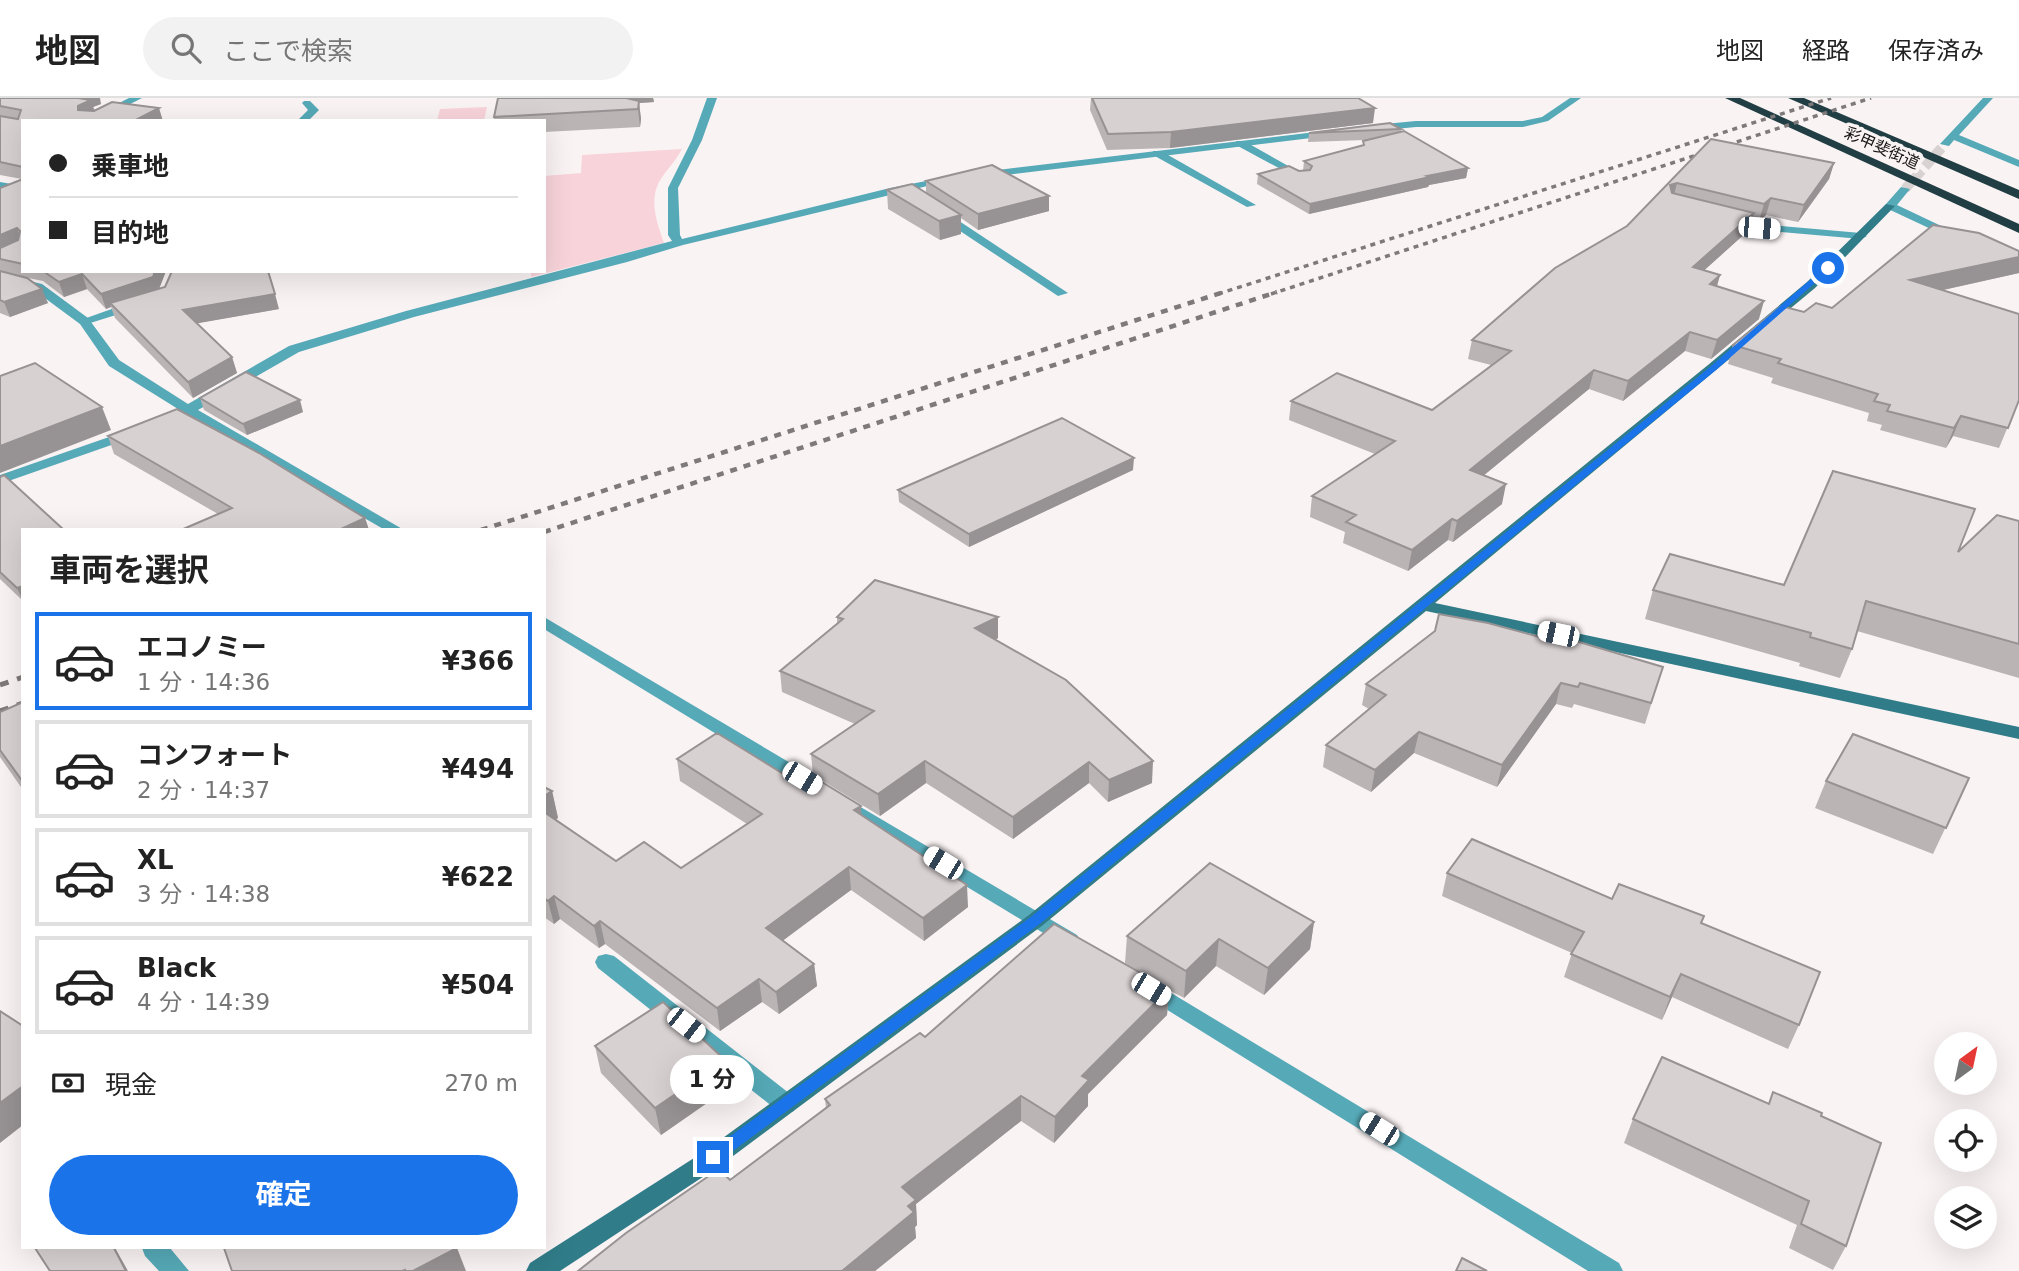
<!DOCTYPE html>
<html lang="ja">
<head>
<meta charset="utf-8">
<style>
  body { margin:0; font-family:"DejaVu Sans","Noto Sans JP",sans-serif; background:#f2f2f2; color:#222; height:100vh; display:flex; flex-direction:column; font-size:26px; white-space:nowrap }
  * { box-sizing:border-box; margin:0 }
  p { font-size:23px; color:#767676 }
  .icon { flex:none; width:38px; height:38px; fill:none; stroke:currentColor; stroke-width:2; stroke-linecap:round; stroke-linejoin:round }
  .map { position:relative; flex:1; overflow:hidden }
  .side { position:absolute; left:21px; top:430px; width:525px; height:721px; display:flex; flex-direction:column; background:#fff; border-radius:0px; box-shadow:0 7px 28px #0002 }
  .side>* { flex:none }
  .banner { position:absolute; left:21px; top:21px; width:525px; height:154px; border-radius:0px; box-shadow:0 7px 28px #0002; display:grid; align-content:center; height:154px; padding:0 28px; background:#fff }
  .needle { width:46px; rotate:33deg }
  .fabs { position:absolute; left:1934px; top:934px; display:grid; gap:14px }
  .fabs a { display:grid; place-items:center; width:63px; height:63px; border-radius:50%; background:#fff; box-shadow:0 7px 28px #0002; font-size:35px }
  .end { position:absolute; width:32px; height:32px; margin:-16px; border:9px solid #1a73e8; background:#fff; box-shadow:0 0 0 4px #fff }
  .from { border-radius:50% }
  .bubble { position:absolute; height:49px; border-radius:24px; background:#fff; box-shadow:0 7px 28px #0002; font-size:23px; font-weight:700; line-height:49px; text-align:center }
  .car { position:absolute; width:21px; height:42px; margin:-21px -10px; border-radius:9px; box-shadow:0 0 5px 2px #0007; background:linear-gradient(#fff 24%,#345 0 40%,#fff 0 76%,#345 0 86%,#fff 0) }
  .banner b { display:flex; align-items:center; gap:24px; height:66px; font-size:26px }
  .banner b+b { border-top:2px solid #e0e0e0 }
  .banner i { width:18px; height:18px; background:#222 }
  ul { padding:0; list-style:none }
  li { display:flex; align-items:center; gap:21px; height:98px; margin:0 14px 10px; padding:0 14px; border:4px solid #e0e0e0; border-radius:0px }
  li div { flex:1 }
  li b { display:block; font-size:26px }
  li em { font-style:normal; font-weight:700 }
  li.active { border-color:#1a73e8 }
  li>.icon { width:63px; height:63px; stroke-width:1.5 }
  h2 { padding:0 28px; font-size:32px; line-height:84px }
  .pay { display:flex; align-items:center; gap:18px; height:77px; padding:0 28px; font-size:26px }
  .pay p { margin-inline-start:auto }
  .action { display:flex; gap:14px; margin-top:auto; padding:14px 28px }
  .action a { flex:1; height:80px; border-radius:42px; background:#1a73e8; color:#fff; font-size:28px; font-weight:700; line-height:80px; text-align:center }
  header { display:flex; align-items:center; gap:42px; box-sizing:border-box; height:98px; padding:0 35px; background:#fff; border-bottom:2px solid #e0e0e0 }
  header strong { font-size:33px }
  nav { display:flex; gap:38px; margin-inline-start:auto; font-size:24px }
  .search { width:490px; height:63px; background:#f2f2f2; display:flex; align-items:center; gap:18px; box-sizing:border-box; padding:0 24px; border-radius:38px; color:#767676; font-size:26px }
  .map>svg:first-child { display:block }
  .green { fill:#f8d3da }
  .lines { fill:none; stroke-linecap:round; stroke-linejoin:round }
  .street-tunnel { stroke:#d8d2d2; stroke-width:10; stroke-dasharray:10 5; stroke-linecap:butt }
  .lane { fill:#56a9b7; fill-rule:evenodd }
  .street { fill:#56a9b7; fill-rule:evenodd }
  .secondary { fill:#307c88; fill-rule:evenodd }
  .highway { fill:#203e43; fill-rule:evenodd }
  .rail-far2 { stroke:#7e797a; stroke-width:3.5; stroke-dasharray:5 5; stroke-linecap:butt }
  .rail-far1 { stroke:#7e797a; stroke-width:4.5; stroke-dasharray:7 7; stroke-linecap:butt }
  .rail { stroke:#7e797a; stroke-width:5; stroke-dasharray:9 9; stroke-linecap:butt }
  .wall { fill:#bab4b5 }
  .shaded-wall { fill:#979293 }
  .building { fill:#d8d1d2; stroke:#979293; stroke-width:2 }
  .route { fill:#1a73e8 }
  .labels { text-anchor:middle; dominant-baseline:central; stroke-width:7; stroke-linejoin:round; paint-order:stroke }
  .far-street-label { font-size:16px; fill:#161414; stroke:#faf3f4 }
</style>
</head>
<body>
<header>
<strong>地図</strong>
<div class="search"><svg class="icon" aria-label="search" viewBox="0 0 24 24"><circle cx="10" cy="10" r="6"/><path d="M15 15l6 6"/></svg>ここで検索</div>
<nav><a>地図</a><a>経路</a><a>保存済み</a></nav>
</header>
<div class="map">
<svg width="2019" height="1173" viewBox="0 0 2019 1173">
  <rect width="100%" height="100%" fill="#faf3f4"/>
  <!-- green -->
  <g class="green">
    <polygon points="487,9 484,23 437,23 440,11"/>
    <path d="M682,51C676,63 666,72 659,84C649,103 657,125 664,145L531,179V173H544V78L581,75L582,57Z"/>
  </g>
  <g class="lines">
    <!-- street-tunnel -->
    <polyline class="street-tunnel" points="1905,91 1945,46"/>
    <!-- lane -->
    <g class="lane">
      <polygon points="129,0 142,0 97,23 84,23"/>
      <polygon points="304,3 310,3 319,12 308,23 297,23 308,12 302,5"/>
      <polygon points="1236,43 1244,43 1308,79 1299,81 1236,47"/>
      <polygon points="1153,53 1161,53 1256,107 1247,109 1153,57"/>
      <polygon points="1729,119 1759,126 1861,135 1867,138 1861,141 1759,132 1725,124 1723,122"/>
      <polygon points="134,203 140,207 138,210 84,227 78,223"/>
      <polygon points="606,856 614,858 794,999 798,1006 794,1013 786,1015 778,1013 598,870 595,864 598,858"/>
      <polygon points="142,1150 170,1150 189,1173 159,1173 145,1158"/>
    </g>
    <!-- street -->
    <g class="street">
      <polygon points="707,0 717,0 702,42 678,90 680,137 682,141 890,90 947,79 952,82 683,147 627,164 414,219 299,254 198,312 404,432 385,432 187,317 166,327 156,327 156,321 178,311 109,268 80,226 34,192 0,184 0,176 42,186 88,220 119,262 188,306 289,248 406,213 672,143 668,137 668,90 692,42"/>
      <polygon points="1570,0 1581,0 1548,23 1523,29 1416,29 1374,33 1369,30 1374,27 1416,23 1523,23 1542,19"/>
      <polygon points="1983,0 1993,0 1959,37 2019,62 2019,69 1954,42 1949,48 1940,46"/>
      <polygon points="1332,32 1336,33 1336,37 981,80 976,77 981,74"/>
      <polygon points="0,84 23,88 23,94 0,103 0,96 9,92 0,90"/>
      <polygon points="1901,89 1910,91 1897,107 1956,135 1956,139 1948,139 1886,110 1886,106"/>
      <polygon points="943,114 947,115 1068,195 1058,198 939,119 937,117"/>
      <polygon points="132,331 137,332 137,338 0,386 0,377"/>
      <polygon points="544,519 814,679 816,683 814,687 800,687 544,531"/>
      <polygon points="842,698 1077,837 1080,842 1077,847 1070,850 1063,847 835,709 832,704 835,699"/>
      <polygon points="1148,881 1619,1165 1623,1173 1588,1173 1140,895 1137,889 1140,883"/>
    </g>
    <!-- secondary -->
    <polygon class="secondary" points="1886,106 1895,108 1815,190 1435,505 2019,629 2019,641 1426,513 1043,827 721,1067 560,1173 526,1173 530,1165 705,1053 1029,817 1708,267 1807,184"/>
    <!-- highway -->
    <g class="highway">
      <polygon points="1725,0 1740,0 2019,126 2019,135"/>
      <polygon points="1788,0 1804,0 2019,92 2019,101"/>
    </g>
    <!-- rail-far2 -->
    <g class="rail-far2">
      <polyline points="1218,196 1831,0"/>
      <polyline points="1271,196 1871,0"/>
    </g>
    <!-- rail-far1 -->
    <g class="rail-far1">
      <polyline points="481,432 1224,194"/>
      <polyline points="544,434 1277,194"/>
    </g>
    <!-- rail -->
    <g class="rail">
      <polyline points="0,587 23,579"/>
      <polyline points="0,613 23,605"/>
    </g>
  </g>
  <!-- wall -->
  <g class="wall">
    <polygon points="0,0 101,6 93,9 95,12 159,10 23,23 23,173 166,173 159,190 279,211 197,225 232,259 237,275 193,300 115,220 111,209 106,211 87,191 64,199 43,183 28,180 48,205 10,219 0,215 0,90 22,81 0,77"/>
    <polygon points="498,0 653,0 654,4 639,5 641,21 640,29 544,34 544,23 494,23 494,19"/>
    <polygon points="1091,0 1358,0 1373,25 1170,50 1107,52 1090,12"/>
    <polygon points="1401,31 1401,34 1468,70 1466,80 1429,87 1428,89 1309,116 1257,86 1258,76 1303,73 1304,63 1363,48 1363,43 1365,42 1308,44 1309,35"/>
    <polygon points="1711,41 1834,65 1829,81 1798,124 1766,117 1759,123 1752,122 1749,132 1704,172 1720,177 1717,188 1759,221 1711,261 1685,253 1623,303 1589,291 1484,377 1502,406 1453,444 1448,442 1408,473 1343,445 1345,434 1310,419 1312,398 1375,356 1289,322 1291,303 1432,312 1491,267 1468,261 1472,242 1627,128"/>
    <polygon points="926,83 1049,98 1049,113 978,132 961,120 961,136 940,142 888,111 887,92 926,95"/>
    <polygon points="2019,153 2019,175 1942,192 2019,302 1999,350 1953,338 1946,350 1880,332 1882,327 1867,323 1869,315 1771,285 1773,280 1728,266 1733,247 1804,214 1832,210"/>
    <polygon points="200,300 303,314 247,337 204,312"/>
    <polygon points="108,338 365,420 369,432 181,432 218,416 114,356"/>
    <polygon points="1133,372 969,449 899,404 898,392"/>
    <polygon points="0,379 23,503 0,481"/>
    <polygon points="2019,423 2019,580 1857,533 1852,551 1840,580 1799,568 1800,565 1645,521 1653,492 1784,487 1958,454"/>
    <polygon points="837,519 998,519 998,540 995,542 1152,685 1108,704 1089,685 1013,741 926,685 880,718 813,677 811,656 855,626 782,594 780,573 837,525"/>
    <polygon points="1435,533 1566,546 1663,569 1645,626 1574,606 1572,610 1556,606 1497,689 1414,655 1371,694 1323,669 1326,647 1369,611 1362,607 1366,586"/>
    <polygon points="23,604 23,692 0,659 0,614"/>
    <polygon points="677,661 782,675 861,717 968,809 924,843 851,792 782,842 814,866 817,888 779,916 762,904 720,933 605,846 599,850 560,821 554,826 544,819 544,689 552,693 558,720 555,721 616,763 681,770 747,726 680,683"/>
    <polygon points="1969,680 1933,756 1815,710 1826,683"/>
    <polygon points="1447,775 1612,801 1704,818 1701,826 1799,927 1788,951 1672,899 1662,922 1564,879 1572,855 1442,798"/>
    <polygon points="1314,824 1310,851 1264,897 1216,868 1184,900 1169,892 1167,917 1088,996 1088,1008 1054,1045 1021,1023 916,1106 917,1127 915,1129 916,1140 875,1173 578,1173 730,1082 826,1010 825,1001 925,939 1164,889 1125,865 1127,838"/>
    <polygon points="595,948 725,962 730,989 661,1037 601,975"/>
    <polygon points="1773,994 1821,1018 1846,1148 1833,1172 1789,1150 1797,1127 1624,1045 1633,1021 1768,1006"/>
  </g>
  <!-- shaded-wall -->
  <g class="shaded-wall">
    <polygon points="79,0 100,0 101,6 93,9 95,14 78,12"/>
    <polygon points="592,0 653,0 654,4 639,5 641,21 640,29 638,11"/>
    <polygon points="159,10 163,23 134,23"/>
    <polygon points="1375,10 1373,25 1170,50 1171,34"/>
    <polygon points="1834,65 1829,81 1798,124 1804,107"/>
    <polygon points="1468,70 1466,80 1429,87 1428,89 1309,116 1310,106 1427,78"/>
    <polygon points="1677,85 1673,101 1670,87"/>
    <polygon points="1049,98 1049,113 978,132 978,116"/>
    <polygon points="1771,100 1766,117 1759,123 1764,106"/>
    <polygon points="1754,115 1749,132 1688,187 1693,169"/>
    <polygon points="961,117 961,136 940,142 939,123"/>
    <polygon points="17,130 22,145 0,153 0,137"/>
    <polygon points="2019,159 2019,175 1903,201 1910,182"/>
    <polygon points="155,173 166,173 158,194 110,205 111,209 106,211 101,196"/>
    <polygon points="82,176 87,191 64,199 59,184"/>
    <polygon points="1720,177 1715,195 1710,186"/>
    <polygon points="42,191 48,205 10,219 4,204"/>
    <polygon points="275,196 279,211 188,227 183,212"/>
    <polygon points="1764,203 1759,221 1711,261 1717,242"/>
    <polygon points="1690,234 1685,253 1623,303 1628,283"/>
    <polygon points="232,259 237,275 193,300 188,284"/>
    <polygon points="1594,272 1589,291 1466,392 1470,372"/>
    <polygon points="300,302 303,314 247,337 243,326"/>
    <polygon points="102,309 111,332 0,375 0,348"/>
    <polygon points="1961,318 1953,338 1946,350 1954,330"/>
    <polygon points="1134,360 1133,372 969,449 969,436"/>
    <polygon points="1506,386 1502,406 1453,444 1457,423"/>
    <polygon points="365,420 369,432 339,432"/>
    <polygon points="1452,421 1448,442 1408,473 1412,452"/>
    <polygon points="23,488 23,503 17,490"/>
    <polygon points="998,519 998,540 976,551 975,530"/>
    <polygon points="1561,585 1556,606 1497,689 1502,667"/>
    <polygon points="1419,634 1414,655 1371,694 1375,672"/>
    <polygon points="925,663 926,685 880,718 878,696"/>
    <polygon points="1153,663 1152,685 1108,704 1109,682"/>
    <polygon points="1089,664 1089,685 1013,741 1013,719"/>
    <polygon points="552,693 558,720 544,729 544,698"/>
    <polygon points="861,708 862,730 854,712"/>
    <polygon points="849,769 851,792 769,853 766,830"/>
    <polygon points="967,787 968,809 924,843 923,820"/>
    <polygon points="554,798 560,821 554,826 548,803"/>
    <polygon points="600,823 605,846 599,850 594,828"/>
    <polygon points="1314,824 1310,851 1264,897 1268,870"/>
    <polygon points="1219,841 1216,868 1184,900 1186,873"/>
    <polygon points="814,866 817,888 779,916 776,894"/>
    <polygon points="1681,876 1672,899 1662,922 1670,899"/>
    <polygon points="759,881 762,904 720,933 717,910"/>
    <polygon points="1169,891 1167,917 1088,996 1088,1008 1054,1045 1055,1019 1082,978"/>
    <polygon points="725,962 730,989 661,1037 655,1010"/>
    <polygon points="23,988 23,1027 0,1045 0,1005"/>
    <polygon points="1021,998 1021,1023 916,1106 917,1127 915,1129 916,1140 875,1173 842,1173 902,1089"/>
    <polygon points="114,1150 115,1150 128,1173 126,1173"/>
    <polygon points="457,1150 466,1173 413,1173"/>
  </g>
  <!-- building -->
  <g class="building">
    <polygon points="0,0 79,0 78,0 91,2 78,8 78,12 94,13 112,4 159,10 134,23 23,23 23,69 0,64 0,18 18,21 21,12 0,8"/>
    <polygon points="498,0 626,0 639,3 638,11 494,19"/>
    <polygon points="1092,0 1358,0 1375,10 1171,34 1108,36"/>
    <polygon points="1390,25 1401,31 1309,35"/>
    <polygon points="1404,33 1468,70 1427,78 1430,79 1310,106 1258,76 1289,68 1299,73 1310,72 1312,68 1304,63 1364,47 1363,43"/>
    <polygon points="1711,41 1834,65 1804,107 1771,100 1764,106 1677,85 1670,87 1672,95 1754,115 1693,169 1720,177 1710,186 1764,203 1717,242 1690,234 1628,283 1594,272 1470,372 1506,386 1457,423 1452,421 1412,452 1346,424 1356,417 1312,398 1395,343 1291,303 1337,275 1432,312 1511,253 1472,242 1555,170 1627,128"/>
    <polygon points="992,67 1049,98 978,116 926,83"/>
    <polygon points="23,81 23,166 0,161 0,150 18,142 20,133 17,130 0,137 0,90"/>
    <polygon points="912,86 961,117 939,123 887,92"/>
    <polygon points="1933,127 1979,135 2019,153 2019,159 1910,182 2019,216 2019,302 2008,330 1961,318 1954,330 1887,313 1890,307 1874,303 1878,296 1778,265 1781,261 1733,247 1781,208 1804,214 1816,205 1832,210"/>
    <polygon points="0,173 27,180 42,191 4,204 0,202"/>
    <polygon points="43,173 155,173 153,179 101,196 82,176 59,184"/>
    <polygon points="172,173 268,173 275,196 183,212 232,259 188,284 110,205 165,189"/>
    <polygon points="35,265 102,309 0,348 0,278"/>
    <polygon points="246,274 300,302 243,326 200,300"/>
    <polygon points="177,311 259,355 365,420 339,432 181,432 232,410 108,338"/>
    <polygon points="1062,320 1134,360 969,436 898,392"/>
    <polygon points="1833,373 1975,411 1958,454 1997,417 2019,423 2019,546 1866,503 1852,551 1810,539 1811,535 1653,492 1670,456 1784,487"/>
    <polygon points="4,377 64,432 23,432 23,488 17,490 0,474 0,379"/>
    <polygon points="875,482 998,519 975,530 1066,582 1153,663 1109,682 1089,664 1013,719 925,663 878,696 811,656 874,613 780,573 843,521 837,519"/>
    <polygon points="1439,516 1488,525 1566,546 1569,541 1663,569 1651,605 1580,585 1578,589 1561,585 1502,667 1419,634 1375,672 1326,647 1386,597 1366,586 1435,533"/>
    <polygon points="23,604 23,684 0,652 0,614"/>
    <polygon points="717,635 782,675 794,667 861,708 854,712 967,787 923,820 849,769 766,830 814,866 776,894 759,881 717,910 600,823 594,828 554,798 548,803 544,800 544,714 616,763 644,744 681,770 762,716 677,661"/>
    <polygon points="1853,636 1969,680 1946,730 1826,683"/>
    <polygon points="544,689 552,693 544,698"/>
    <polygon points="1472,741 1612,801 1619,786 1704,818 1701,825 1820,874 1799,927 1681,876 1670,899 1571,856 1584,834 1447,775"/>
    <polygon points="1210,765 1314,824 1268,870 1219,841 1186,873 1127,838"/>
    <polygon points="1054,826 1169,891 1082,978 1089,982 1055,1019 1021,998 902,1089 916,1102 908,1108 914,1114 842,1173 578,1173 626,1135 719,1071 730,1082 830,1007 825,1001 920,935 925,939"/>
    <polygon points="663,904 725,962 655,1010 595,948"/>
    <polygon points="0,913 23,928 23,988 0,1005"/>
    <polygon points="1662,959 1769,1006 1773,994 1822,1015 1821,1018 1881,1045 1846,1148 1801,1126 1809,1103 1633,1021"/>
    <polygon points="35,1150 114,1150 126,1173 50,1173"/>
    <polygon points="224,1150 457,1150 413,1173 405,1173 405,1172 402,1173 232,1173"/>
    <polygon points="1462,1160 1487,1173 1456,1173"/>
  </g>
  <!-- route -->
  <polygon class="route" points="1825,169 1832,170 1716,272 1041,825 718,1064 707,1064 705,1059 707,1055 1032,818 1710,269"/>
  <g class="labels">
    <!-- far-street labels -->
    <g class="far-street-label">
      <text transform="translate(1882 50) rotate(24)">彩甲斐街道</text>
    </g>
  </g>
</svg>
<div class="fabs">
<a><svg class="needle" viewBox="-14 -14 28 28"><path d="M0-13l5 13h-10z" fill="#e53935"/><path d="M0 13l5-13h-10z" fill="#767676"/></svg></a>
<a><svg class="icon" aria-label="locate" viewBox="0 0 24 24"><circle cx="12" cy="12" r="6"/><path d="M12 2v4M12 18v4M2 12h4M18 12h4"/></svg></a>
<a><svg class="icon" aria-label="layers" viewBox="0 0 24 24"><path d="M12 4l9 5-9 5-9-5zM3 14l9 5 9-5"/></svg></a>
</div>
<i class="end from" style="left:1828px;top:170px"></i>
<i class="end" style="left:713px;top:1059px"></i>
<div class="bubble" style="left:670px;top:957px;width:84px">1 分</div>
<i class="car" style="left:1759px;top:130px;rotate:95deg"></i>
<i class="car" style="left:1558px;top:536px;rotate:282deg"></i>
<i class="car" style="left:802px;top:680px;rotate:121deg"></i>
<i class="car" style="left:943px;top:765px;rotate:301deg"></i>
<i class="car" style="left:1151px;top:891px;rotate:121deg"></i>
<i class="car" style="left:686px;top:927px;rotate:128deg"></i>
<i class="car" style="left:1379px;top:1031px;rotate:302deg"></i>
<div class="banner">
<b><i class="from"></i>乗車地</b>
<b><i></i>目的地</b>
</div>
<section class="side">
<h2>車両を選択</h2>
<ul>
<li class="active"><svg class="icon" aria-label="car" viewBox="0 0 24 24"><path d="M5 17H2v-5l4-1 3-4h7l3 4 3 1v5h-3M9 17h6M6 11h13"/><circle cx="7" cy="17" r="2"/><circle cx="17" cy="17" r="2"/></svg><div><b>エコノミー</b><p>1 分 · 14:36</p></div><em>¥366</em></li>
<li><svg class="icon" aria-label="car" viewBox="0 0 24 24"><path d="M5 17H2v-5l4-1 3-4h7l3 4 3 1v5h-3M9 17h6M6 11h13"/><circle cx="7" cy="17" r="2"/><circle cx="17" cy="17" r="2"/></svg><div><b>コンフォート</b><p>2 分 · 14:37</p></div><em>¥494</em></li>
<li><svg class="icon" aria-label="car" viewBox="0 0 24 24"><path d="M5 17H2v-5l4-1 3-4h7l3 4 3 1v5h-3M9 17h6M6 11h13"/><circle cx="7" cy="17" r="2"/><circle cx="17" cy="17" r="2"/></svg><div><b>XL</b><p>3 分 · 14:38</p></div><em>¥622</em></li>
<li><svg class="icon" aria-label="car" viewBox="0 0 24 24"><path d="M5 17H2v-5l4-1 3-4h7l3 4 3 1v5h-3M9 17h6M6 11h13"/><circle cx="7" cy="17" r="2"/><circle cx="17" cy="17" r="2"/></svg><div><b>Black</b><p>4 分 · 14:39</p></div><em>¥504</em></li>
</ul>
<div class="pay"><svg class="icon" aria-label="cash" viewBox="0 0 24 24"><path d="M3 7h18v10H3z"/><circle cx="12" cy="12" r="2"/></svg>現金<p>270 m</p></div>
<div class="action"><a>確定</a></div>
</section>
</div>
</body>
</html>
